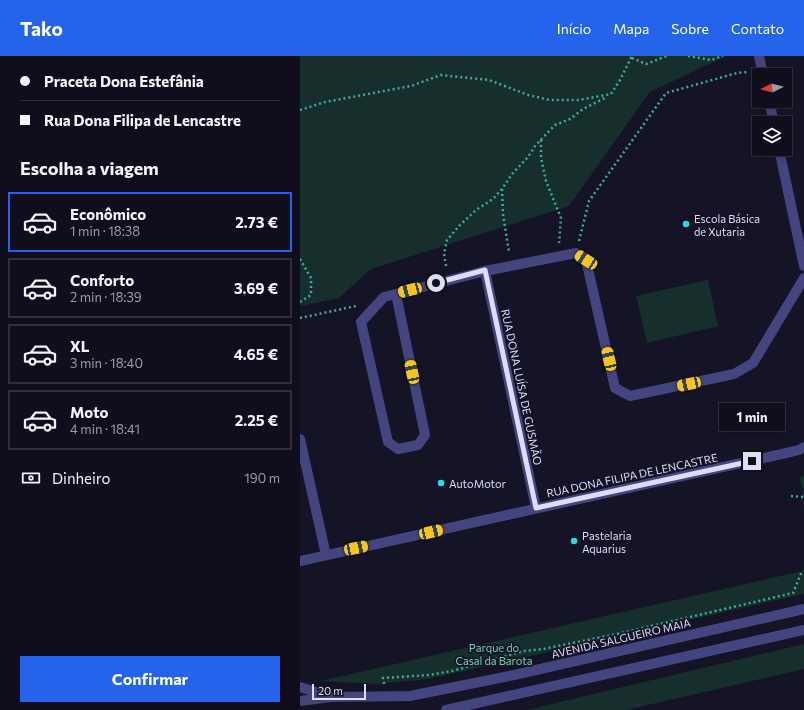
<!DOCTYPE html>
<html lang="pt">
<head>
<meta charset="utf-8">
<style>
  body { margin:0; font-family:Commissioner,sans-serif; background:#1e1c29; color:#f1f3f6; height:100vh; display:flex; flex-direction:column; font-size:15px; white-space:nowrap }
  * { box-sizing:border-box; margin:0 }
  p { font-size:13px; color:#9c9ca3 }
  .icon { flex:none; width:22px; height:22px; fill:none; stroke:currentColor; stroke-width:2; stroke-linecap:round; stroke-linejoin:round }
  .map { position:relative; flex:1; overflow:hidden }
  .details { display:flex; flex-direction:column; background:#100e1c; width:300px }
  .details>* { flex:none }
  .hud { display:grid; align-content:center; height:88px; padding:0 20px; background:#100e1c }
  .needle { width:26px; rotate:264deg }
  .buttons { position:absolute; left:452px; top:12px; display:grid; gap:8px }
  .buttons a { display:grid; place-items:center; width:40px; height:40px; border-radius:0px; background:#100e1c; box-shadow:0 2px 6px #0003,0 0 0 1px #302e3b; font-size:20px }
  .scale { position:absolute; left:12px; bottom:10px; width:54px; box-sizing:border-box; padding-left:4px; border:2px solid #dddcfb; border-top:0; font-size:11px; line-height:14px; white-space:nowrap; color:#dddcfb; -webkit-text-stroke:3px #151326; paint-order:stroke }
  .end { position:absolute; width:18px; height:18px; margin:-9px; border:5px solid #dddcfb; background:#111; box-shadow:0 0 0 2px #111 }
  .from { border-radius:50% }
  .bubble { position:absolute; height:28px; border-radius:0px; background:#100e1c; box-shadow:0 2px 6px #0003,0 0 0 1px #302e3b; font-size:13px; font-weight:700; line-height:28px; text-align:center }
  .car { position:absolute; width:12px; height:24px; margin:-12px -6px; border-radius:5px; box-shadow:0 0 3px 1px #0007; background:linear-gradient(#f5c518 24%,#345 0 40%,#f5c518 0 76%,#345 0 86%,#f5c518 0) }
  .hud b { display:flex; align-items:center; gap:14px; height:38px; font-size:15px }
  .hud b+b { border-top:1px solid #302e3b }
  .hud i { width:10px; height:10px; background:#f1f3f6 }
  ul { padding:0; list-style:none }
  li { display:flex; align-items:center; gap:12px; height:60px; margin:0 8px 6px; padding:0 12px; border:2px solid #302e3b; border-radius:0px }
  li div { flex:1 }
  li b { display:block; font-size:15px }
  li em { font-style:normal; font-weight:700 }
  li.active { border-color:#2563eb }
  li>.icon { width:36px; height:36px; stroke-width:1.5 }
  h2 { padding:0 20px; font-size:18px; line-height:48px }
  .pay { display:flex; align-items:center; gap:10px; height:44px; padding:0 20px; font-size:15px }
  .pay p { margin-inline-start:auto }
  .action { display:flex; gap:8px; margin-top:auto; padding:8px 20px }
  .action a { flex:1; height:46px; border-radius:0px; background:#2563eb; color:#fff; font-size:16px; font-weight:700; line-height:46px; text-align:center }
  header { display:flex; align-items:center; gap:24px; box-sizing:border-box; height:56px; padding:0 20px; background:#2563eb; color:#fff }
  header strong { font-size:19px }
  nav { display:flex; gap:22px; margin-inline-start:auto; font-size:14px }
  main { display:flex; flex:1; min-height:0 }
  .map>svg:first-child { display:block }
  .green { fill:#162f2c }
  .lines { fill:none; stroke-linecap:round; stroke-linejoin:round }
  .path { stroke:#3fab9d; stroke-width:2.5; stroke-dasharray:2 3; stroke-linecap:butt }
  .minor { stroke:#44457f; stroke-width:10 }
  .route { stroke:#dddcfb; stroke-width:5 }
  .poi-dot { fill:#20dce3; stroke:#151326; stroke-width:1.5 }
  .labels { text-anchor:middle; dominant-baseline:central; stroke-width:3.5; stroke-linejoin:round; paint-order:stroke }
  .poi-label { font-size:11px; fill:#dddcfb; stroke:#151326; text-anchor:start }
  .street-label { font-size:11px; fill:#dddcfb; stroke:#151326 }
  .park-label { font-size:11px; fill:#70d2b3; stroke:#151326 }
</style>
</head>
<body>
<header>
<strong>Tako</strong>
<nav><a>Início</a><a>Mapa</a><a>Sobre</a><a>Contato</a></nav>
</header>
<main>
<section class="details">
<div class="hud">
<b><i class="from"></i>Praceta Dona Estefânia</b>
<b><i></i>Rua Dona Filipa de Lencastre</b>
</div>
<h2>Escolha a viagem</h2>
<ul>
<li class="active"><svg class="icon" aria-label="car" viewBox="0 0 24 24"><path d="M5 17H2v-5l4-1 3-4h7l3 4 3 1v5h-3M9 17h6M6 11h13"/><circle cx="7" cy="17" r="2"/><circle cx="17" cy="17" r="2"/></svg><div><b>Econômico</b><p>1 min · 18:38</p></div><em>2.73 €</em></li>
<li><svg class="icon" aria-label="car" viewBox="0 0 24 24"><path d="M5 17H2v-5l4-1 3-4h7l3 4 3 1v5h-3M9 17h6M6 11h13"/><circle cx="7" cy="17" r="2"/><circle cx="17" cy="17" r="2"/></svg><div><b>Conforto</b><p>2 min · 18:39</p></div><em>3.69 €</em></li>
<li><svg class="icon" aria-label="car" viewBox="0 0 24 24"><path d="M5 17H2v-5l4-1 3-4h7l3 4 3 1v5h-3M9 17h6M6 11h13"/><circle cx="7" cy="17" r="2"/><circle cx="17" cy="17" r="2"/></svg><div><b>XL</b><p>3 min · 18:40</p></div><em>4.65 €</em></li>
<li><svg class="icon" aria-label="car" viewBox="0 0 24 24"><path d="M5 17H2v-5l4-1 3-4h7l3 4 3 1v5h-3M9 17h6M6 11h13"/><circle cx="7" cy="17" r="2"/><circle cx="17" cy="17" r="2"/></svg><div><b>Moto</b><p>4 min · 18:41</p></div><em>2.25 €</em></li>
</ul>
<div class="pay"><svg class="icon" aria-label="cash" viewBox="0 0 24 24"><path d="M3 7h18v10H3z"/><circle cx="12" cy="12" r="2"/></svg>Dinheiro<p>190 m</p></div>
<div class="action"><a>Confirmar</a></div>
</section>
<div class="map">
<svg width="504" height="654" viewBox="0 0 504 654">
  <rect width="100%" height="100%" fill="#151326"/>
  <!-- green -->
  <g class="green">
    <polygon points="0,0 426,0 350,36 269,150 71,213 39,242 0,250"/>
    <polygon points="408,224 418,270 347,287 336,240"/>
    <polygon points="504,419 504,456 503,434 499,422"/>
    <polygon points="504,512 504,538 129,623 76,628 21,625 502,515"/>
    <polygon points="504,588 504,613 326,654 226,654"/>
  </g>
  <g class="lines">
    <!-- path -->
    <g class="path">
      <polyline points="388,0 411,4 423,0"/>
      <polyline points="332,2 346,8 367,0"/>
      <polyline points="0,54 25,46 111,30 141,19 189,24 228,39 250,44 279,44 311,38 320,24 332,0"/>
      <polyline points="241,84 241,102 246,125 261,162 259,187"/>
      <polyline points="202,133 203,158 209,196"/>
      <polyline points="279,185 289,145 366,37 437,17 448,16"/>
      <polyline points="0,203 11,222 11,239 0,246"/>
      <polyline points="146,210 144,198 147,184 159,170 176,154 193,143 202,133 212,118 228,101 235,90 255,69 270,63 283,53 307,41"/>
      <polyline points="0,262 56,250"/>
      <polyline points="491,440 504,441"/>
      <polyline points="84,628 83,622 129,619 152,615 224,595 243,593 317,578 493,537 502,515"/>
    </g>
    <!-- minor -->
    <g class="minor">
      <polyline points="459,0 463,19"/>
      <polyline points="469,45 474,67"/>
      <polyline points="479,93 504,210"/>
      <polyline points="185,215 236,452"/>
      <polyline points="96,238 125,379 118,389 98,393 88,386 61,266 84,241 185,215 276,197 286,204 315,332 330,340 434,318 453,307 504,222"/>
      <polyline points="0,383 26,499"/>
      <polyline points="0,505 482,398 499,394 504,391"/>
      <polyline points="0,631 28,640"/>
      <polyline points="0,645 31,641 110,640 214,619 504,553"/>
      <polyline points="146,654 504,574"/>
    </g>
  </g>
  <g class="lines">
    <!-- route -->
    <polyline class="route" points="136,227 185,214 236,452 452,405"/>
  </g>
  <!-- markers -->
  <g class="poi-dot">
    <circle cx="386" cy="168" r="4"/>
    <circle cx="141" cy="427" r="4"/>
    <circle cx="274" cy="485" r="4"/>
  </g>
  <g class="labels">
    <!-- poi labels -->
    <g class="poi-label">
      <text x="394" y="162">Escola Básica<tspan x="394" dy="13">de Xutaria</tspan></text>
      <text x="149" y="427">AutoMotor</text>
      <text x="282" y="479">Pastelaria<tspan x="282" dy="13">Aquarius</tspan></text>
    </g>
    <!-- street labels -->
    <g class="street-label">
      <text transform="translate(222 331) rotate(78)">RUA DONA LUÍSA DE GUSMÃO</text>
      <text transform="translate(332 419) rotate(-12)">RUA DONA FILIPA DE LENCASTRE</text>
      <text transform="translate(321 582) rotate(-13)">AVENIDA SALGUEIRO MAIA</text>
    </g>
    <!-- park labels -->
    <g class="park-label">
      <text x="194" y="591">Parque do<tspan x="194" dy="13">Casal da Barota</tspan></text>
    </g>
  </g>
</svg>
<div class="buttons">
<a><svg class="needle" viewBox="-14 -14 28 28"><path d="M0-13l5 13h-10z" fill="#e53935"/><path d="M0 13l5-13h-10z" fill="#9c9ca3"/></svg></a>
<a><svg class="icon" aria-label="layers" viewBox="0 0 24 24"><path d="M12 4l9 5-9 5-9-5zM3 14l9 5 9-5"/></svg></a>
</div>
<div class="scale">20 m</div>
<i class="end from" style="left:136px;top:227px"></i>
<i class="end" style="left:452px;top:405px"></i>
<div class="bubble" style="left:419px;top:347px;width:66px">1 min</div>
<i class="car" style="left:286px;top:204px;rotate:303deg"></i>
<i class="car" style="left:110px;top:234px;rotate:255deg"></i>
<i class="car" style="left:309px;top:303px;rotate:347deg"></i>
<i class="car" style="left:112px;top:316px;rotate:348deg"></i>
<i class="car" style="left:389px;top:328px;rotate:258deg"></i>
<i class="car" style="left:131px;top:476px;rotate:77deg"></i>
<i class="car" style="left:56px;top:492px;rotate:78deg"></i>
</div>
</main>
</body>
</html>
